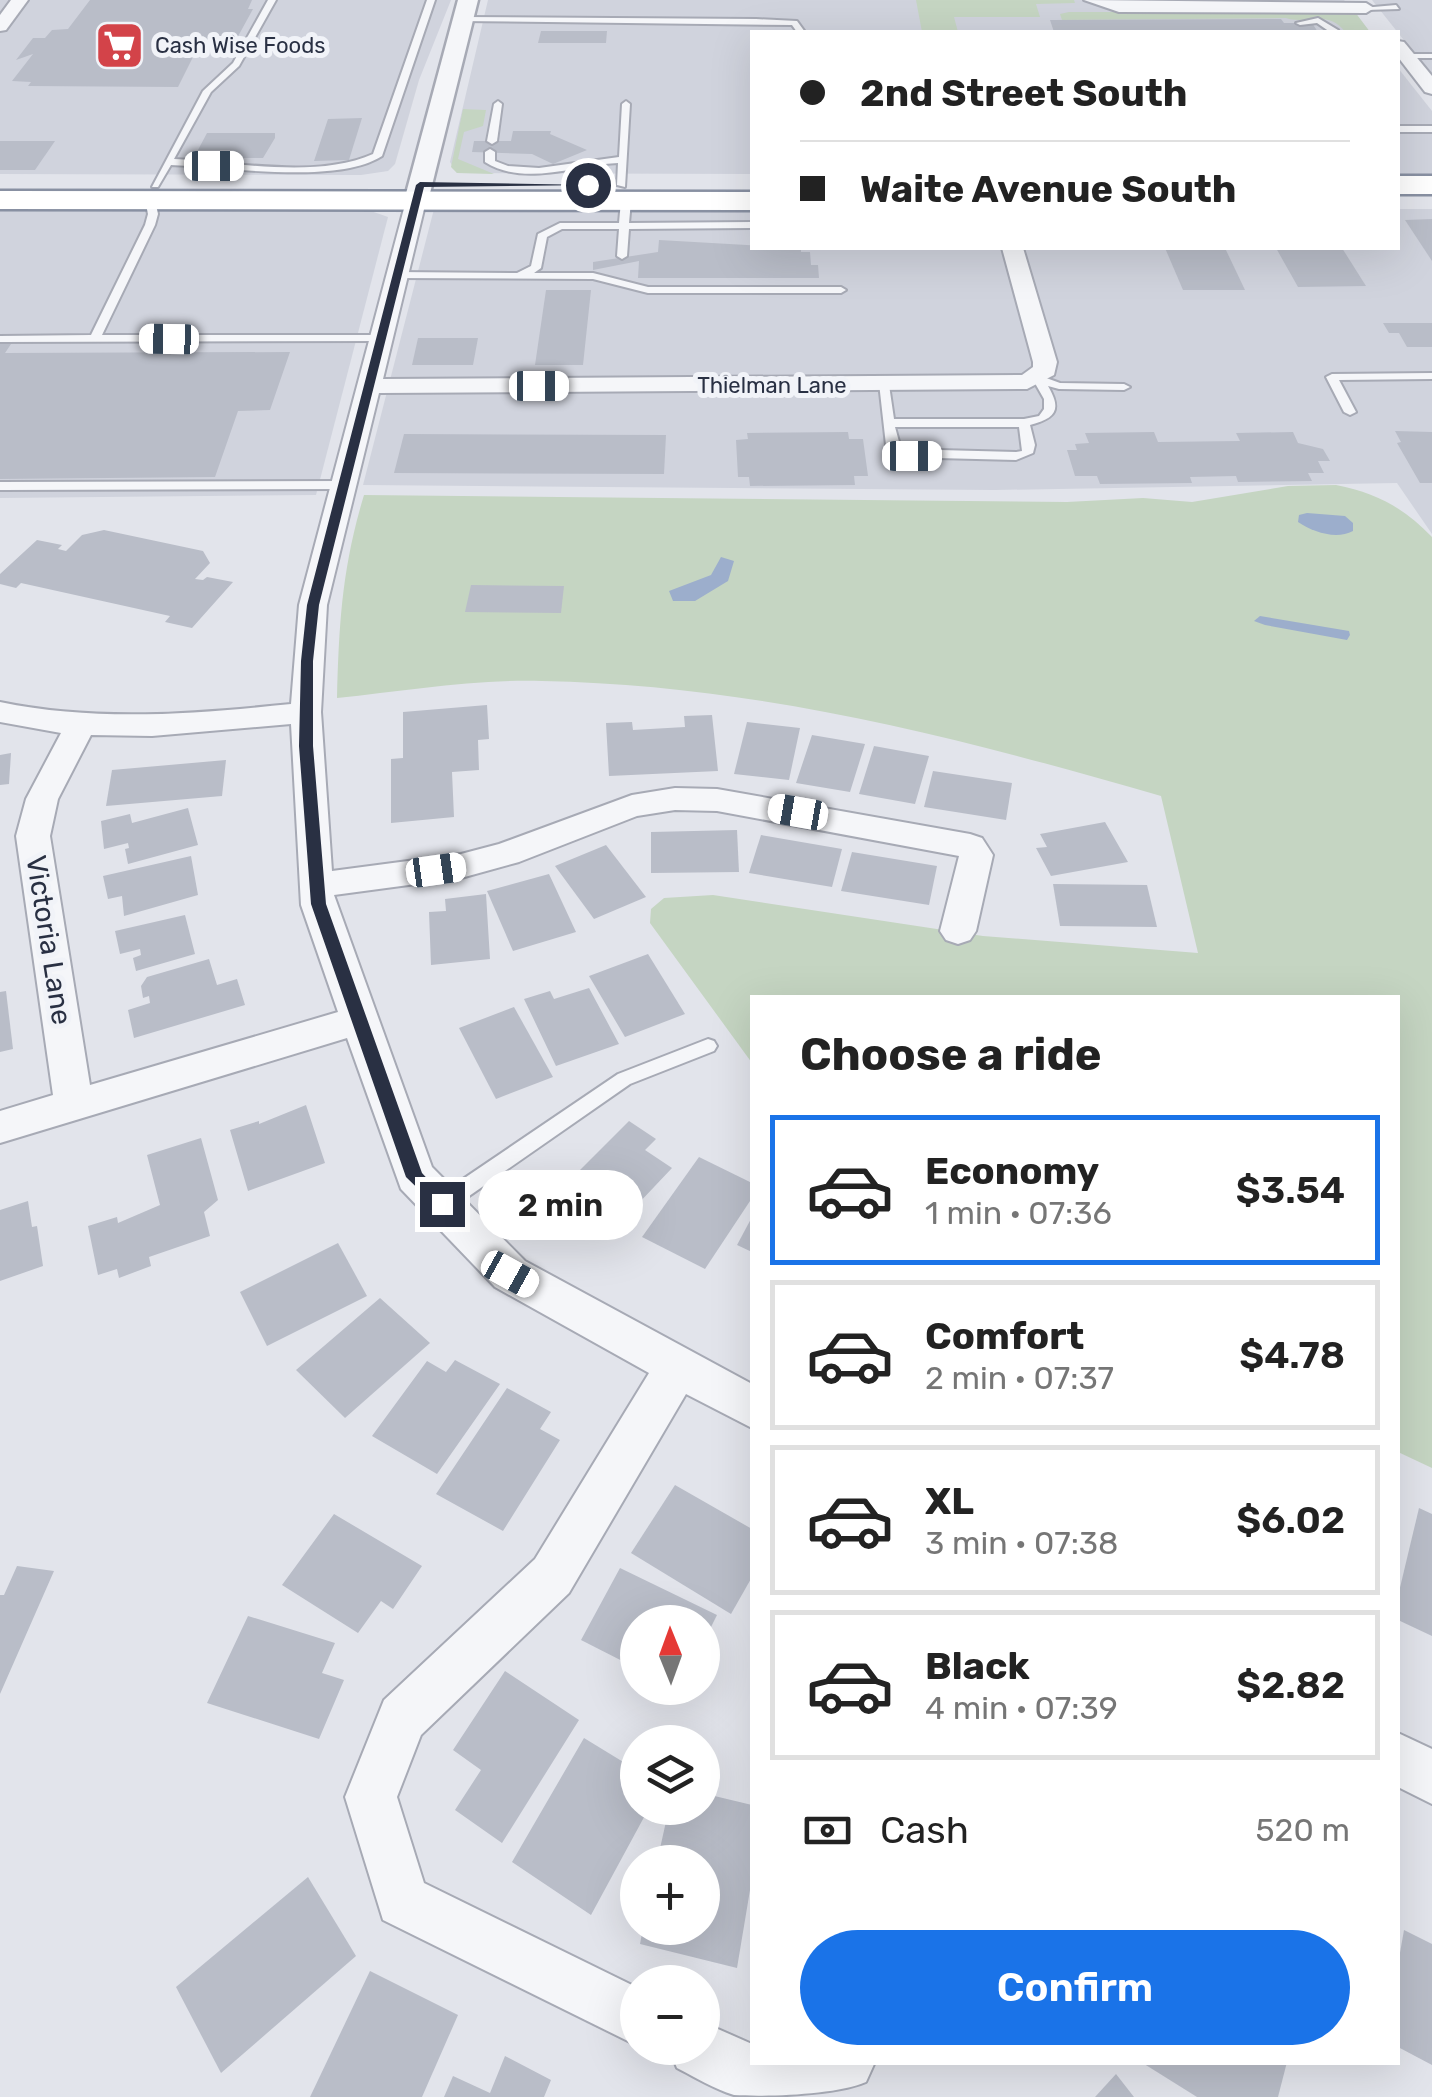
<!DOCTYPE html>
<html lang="en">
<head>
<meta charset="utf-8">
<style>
  body { margin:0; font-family:Rubik,sans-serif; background:#f6f6f6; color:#222; height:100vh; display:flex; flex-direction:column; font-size:38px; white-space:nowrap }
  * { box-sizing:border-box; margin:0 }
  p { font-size:32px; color:#767676 }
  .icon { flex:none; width:55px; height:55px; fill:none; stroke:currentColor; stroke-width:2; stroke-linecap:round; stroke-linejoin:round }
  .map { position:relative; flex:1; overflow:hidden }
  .sheet { position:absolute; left:750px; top:995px; width:650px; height:1070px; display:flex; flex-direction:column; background:#fff; border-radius:0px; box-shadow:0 10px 40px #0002 }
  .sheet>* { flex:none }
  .hud { position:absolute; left:750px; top:30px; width:650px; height:220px; border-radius:0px; box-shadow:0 10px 40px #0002; display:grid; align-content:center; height:220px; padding:0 50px; background:#fff }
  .needle { width:65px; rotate:359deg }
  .fabs { position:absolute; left:620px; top:1605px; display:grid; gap:20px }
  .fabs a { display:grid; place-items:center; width:100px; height:100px; border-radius:50%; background:#fff; box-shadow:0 10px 40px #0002; font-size:50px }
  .end { position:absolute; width:45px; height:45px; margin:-22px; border:12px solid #293043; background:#fff; box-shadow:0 0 0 5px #fff }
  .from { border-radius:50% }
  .bubble { position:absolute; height:70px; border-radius:35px; background:#fff; box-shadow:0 10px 40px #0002; font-size:32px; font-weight:600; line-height:70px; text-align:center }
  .car { position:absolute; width:30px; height:60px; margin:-30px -15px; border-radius:12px; box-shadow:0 0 8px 2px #0007; background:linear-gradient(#fff 24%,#345 0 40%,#fff 0 76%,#345 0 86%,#fff 0) }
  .hud b { display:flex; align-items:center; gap:35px; height:95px; font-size:38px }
  .hud b+b { border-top:2px solid #e0e0e0 }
  .hud i { width:25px; height:25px; background:#222 }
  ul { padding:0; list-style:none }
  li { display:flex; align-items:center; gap:30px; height:150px; margin:0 20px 15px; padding:0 30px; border:5px solid #e0e0e0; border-radius:0px }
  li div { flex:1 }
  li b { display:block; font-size:38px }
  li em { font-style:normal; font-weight:600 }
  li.current { border-color:#1a73e8 }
  li>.icon { width:90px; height:90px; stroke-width:1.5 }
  h2 { padding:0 50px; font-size:45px; line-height:120px }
  .pay { display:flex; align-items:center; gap:25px; height:110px; padding:0 50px; font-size:38px }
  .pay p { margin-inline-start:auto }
  .action { display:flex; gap:20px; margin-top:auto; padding:20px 50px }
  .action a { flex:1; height:115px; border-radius:60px; background:#1a73e8; color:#fff; font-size:40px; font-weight:600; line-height:115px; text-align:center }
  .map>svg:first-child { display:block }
  .built { fill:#d0d3dd }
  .green { fill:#c5d5c2 }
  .water { fill:#9caecc }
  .building { fill:#b9bdc8 }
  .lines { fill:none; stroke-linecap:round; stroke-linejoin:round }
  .service-casing { stroke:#a7aab5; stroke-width:4 }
  .minor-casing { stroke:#a7aab5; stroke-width:4 }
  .tertiary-casing { stroke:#a7aab5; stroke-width:5 }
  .trunk-casing { stroke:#8890a2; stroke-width:5 }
  .service { fill:#f5f6f9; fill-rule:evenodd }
  .minor { fill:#f5f6f9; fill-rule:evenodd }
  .tertiary { fill:#f5f6f9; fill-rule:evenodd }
  .trunk { fill:#fff; fill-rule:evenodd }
  .route { fill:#293043 }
  .labels { text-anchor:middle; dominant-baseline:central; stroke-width:10; stroke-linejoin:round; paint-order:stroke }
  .far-poi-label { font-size:22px; fill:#293043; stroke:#f1f3f8; text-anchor:start }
  .far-street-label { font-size:22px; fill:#293043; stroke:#f1f3f8 }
  .street-label { font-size:28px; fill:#293043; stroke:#f1f3f8 }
</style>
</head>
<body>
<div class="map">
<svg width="1432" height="2097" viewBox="0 0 1432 2097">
  <rect width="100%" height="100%" fill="#e2e4eb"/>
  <!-- built -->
  <g class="built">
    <polygon points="0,0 451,0 419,80 395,164 388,171 361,175 0,174"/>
    <polygon points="488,0 1344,0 1370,32 752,32 752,174 457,173 450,162"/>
    <polygon points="1372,0 1432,0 1432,73 1411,49"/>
    <polygon points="1398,68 1432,111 1432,175 1398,175"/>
    <polygon points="434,209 752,209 752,248 1398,248 1398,209 1432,209 1432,534 1397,483 995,490 363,485"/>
    <polygon points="0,210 368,210 388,217 316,495 0,498"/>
  </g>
  <!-- green -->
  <g class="green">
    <polygon points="916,0 1074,0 1075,3 1036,4 1040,17 954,17 958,32 922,32"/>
    <path d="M1069,12H1355L1370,32H1345C1329,9 1306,25 1286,18L1062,20L1060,14Z"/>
    <polygon points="463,109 486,110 483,126 464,132 458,159 494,174 457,173 451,167"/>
    <path d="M1336,485C1376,493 1403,507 1432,537V1468L1398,1452V998H752V1063L650,923L651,909L664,898L713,895L983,936L1198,953L1161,796C958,737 755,685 542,681C474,679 405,691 337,698C339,623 342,568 364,495L1067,502L1143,498L1192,502L1288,486Z"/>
  </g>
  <!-- water -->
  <g class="water">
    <path d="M1307,513L1345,516L1353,523V531C1336,540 1313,532 1298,522L1299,515Z"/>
    <polygon points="721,557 734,561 728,581 695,601 673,601 669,591 711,575"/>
    <polygon points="1260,616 1349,631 1350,635 1347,640 1265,625 1254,621"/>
  </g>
  <!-- building -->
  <g class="building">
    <polygon points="90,0 252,0 248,9 253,9 236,40 196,51 178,87 28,86 31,82 12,81 33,54 16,60 33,38 45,38 52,30 68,29"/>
    <polygon points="1281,19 1284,23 1312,23 1318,32 1054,32 1050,20"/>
    <polygon points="541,31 607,31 606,43 538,43"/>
    <polygon points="362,118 349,160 314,161 328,119"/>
    <polygon points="513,131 551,131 550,134 587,150 553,164 532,154 472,152 474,141 511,141"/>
    <polygon points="207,133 275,133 275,138 263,158 230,158 234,150 198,150"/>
    <polygon points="0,141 55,141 35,170 0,170"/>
    <polygon points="1432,219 1432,261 1405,220"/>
    <polygon points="659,240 801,248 801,252 810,252 811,265 818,265 819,278 638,278 639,261 593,270 593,262 658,252"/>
    <polygon points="1165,248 1225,248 1245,290 1183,290"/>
    <polygon points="1276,248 1342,248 1366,286 1298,287"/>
    <polygon points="546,290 591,290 583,365 535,365"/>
    <polygon points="1383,323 1432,323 1432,347 1407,347 1399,333 1389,333"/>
    <polygon points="418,338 478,338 473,365 412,365"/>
    <polygon points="0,344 11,344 5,353 290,352 270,410 238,411 215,477 0,479"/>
    <polygon points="1395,431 1432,432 1432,483 1420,483 1397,443 1401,442"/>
    <polygon points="848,432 849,439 863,439 868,476 854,476 855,485 750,486 749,477 738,477 736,440 748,439 747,433"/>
    <polygon points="1154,432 1158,442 1240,441 1236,433 1293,432 1298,443 1323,449 1330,461 1318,461 1324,473 1308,473 1312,481 1238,482 1236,476 1190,477 1192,483 1100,484 1097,476 1075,476 1067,450 1077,450 1075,444 1089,443 1085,433"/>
    <polygon points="404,434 666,435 664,474 394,473"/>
    <polygon points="104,530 203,551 210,563 195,579 203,580 207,577 233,582 192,628 165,622 170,616 161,614 21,583 16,588 0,584 0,574 37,540 62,545 58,549 66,551 82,535"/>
    <polygon points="471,585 564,586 561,613 465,612"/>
    <polygon points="487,705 489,739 478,740 479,770 452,772 454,817 391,823 391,759 403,758 403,712"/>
    <polygon points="712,715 718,771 609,776 606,723 632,722 633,730 685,727 684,716"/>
    <polygon points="747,722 800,728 789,780 734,774"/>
    <polygon points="812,735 865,744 850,792 796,783"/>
    <polygon points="874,746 929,756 915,804 859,794"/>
    <polygon points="11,753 9,784 0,785 0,755"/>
    <polygon points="226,760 222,796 106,806 112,770"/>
    <polygon points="933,771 1012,783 1006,820 924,807"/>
    <polygon points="188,808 198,845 128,864 125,849 129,848 128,843 104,849 101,821 130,814 132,823"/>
    <polygon points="1105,822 1128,862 1051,876 1036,848 1047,847 1040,834"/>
    <polygon points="737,830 739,872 651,873 651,832"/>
    <polygon points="761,835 842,849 832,887 749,873"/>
    <polygon points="606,845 646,897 594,919 555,866"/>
    <polygon points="852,852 937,866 929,905 841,891"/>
    <polygon points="191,856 198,895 124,916 122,896 108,899 103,876"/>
    <polygon points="549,874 576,932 513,951 487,891"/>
    <polygon points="1053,884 1147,885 1157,927 1060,926"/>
    <polygon points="486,894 490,959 431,965 429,912 446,911 445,899"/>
    <polygon points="185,915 195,954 136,971 133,958 141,955 140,949 120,954 115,931"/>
    <polygon points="648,954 685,1014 625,1037 589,976"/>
    <polygon points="209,959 217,985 237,979 245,1005 134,1038 128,1010 150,1003 149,996 143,998 141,986 147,977"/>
    <polygon points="589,988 619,1044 556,1066 524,999 550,991 554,999"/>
    <polygon points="6,991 13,1049 0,1052 0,992"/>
    <polygon points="514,1007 553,1077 496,1099 459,1028"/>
    <polygon points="306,1105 325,1163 248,1191 230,1130 259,1121 259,1124"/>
    <polygon points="629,1121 656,1139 645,1150 672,1168 619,1224 564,1186"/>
    <polygon points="201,1138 218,1200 204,1212 210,1236 149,1257 151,1266 119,1278 117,1269 98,1275 88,1226 117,1217 118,1223 160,1205 147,1155"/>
    <polygon points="699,1157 752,1183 752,1198 705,1269 642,1237"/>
    <polygon points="28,1201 32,1227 37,1226 43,1266 0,1281 0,1210"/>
    <polygon points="752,1217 752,1252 737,1245"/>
    <polygon points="338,1243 367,1296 267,1346 240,1292"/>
    <polygon points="380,1298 430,1343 345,1418 296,1370"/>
    <polygon points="455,1360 500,1384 437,1474 372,1436 427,1361 446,1372"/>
    <polygon points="507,1388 551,1412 540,1429 560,1440 503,1531 436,1494"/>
    <polygon points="675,1485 752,1529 752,1577 731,1614 631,1553"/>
    <polygon points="1419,1508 1432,1514 1432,1636 1398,1620 1398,1596"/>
    <polygon points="334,1514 422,1566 393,1609 381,1601 358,1633 282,1585"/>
    <polygon points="17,1566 54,1571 0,1694 0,1595 4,1595"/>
    <polygon points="620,1568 717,1615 702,1645 702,1622 638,1622 638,1669 581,1640"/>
    <polygon points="248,1616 335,1643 322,1673 344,1680 319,1739 207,1703"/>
    <polygon points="505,1671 579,1720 502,1843 455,1810 481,1770 453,1750"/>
    <polygon points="584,1738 638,1771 638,1808 649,1808 591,1915 512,1862"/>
    <polygon points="702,1793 752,1805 752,1878 737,1968 640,1944 643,1928 702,1928 702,1862 657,1862 669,1808 702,1808"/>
    <polygon points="308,1877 356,1956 221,2073 176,1987"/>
    <polygon points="1404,1930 1432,1944 1432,2065 1398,2047 1398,1964"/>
    <polygon points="370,1971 458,2015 422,2097 310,2097"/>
    <polygon points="505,2056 551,2080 544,2097 444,2097 453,2076 490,2093"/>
    <polygon points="1141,2062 1287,2062 1278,2097 1197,2097"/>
    <polygon points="1116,2074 1134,2097 1095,2097"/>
  </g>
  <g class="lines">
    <defs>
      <g id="service">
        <path d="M268,0H276L239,66L211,92L174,159C234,162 317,179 373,154L427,0H435L382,156C337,185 225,167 171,165L158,187H152L203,91L233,63Z"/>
        <polygon points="1396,5 1399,9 1366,10 1362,8"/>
        <polygon points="463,17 756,19 797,21 805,32 797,32 792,25 460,21"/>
        <polygon points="1318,18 1338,30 1339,32 1330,32 1317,23 1300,25 1296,23"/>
        <rect x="1398" y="54" width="34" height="4"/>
        <polygon points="498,101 502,104 497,141 492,144 487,141 494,104"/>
        <path d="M626,101L630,104L625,187L617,185L618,163C575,165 525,187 485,162V152L490,149L495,152V161L508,166L539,168L619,157L622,104Z"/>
        <rect x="1398" y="126" width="34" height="6"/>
        <polygon points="150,197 155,200 158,214 155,225 102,335 380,335 385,338 380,341 0,342 0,336 91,335 145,225 148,214 145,200"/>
        <polygon points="626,198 631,201 629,223 752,222 752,228 629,229 627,256 622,259 617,256 619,229 562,229 547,237 541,268 534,273 593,273 648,287 841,287 846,290 841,293 648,293 593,279 397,278 392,275 397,272 517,273 531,266 538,234 560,223 619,223 621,201"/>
        <polygon points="1432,373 1432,379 1339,380 1356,412 1350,415 1344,412 1326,377 1332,374"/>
        <path d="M1038,375L1060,383L1124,384L1130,387L1124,390L1059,389L1048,386C1062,410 1056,418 1030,425L1035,445L1033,453L1016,460L897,457L893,456L886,445L879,383L889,385L894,419H1024L1039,416L1044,409V399L1032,378ZM895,427H1019L1022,451L1016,452L901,449Z"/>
        <polygon points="0,482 342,481 348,485 342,489 0,490"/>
        <polygon points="708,1039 714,1041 717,1046 714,1051 630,1084 449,1210 442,1212 435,1210 433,1204 435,1198 618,1074"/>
      </g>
      <g id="minor">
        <polygon points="11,0 28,0 6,30 0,31 0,15"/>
        <polygon points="1084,0 1366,3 1374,8 1366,13 1119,12"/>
        <polygon points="1398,41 1404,42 1432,76 1432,94 1425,92 1398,57"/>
        <path d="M416,195L426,201L383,379L1022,375L1033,367V362L1002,248H1023L1057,362L1054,375L1027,389L379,393L327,605L321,712L332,871L461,854L499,844L632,795L675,788L717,789L970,834L982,838L993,855L976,931L970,940L958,944L946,940L940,931L959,856L717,811L675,810L637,816L519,862L461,878L334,895L432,1167L525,1261L752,1384V1428L686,1394L569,1593L421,1735L397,1797L424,1883L638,1988V2046L383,1920L345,1797L384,1700L535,1559L649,1373L495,1287L401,1189L347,1038L0,1143V1111L53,1095L16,836L26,799L61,733L0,722V702C97,722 193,714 291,704L299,605L406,201ZM291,724L301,905L338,1012L90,1085L50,836L58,799L91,735L152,736Z"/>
        <polygon points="1398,1733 1432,1749 1432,1804 1398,1787"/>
        <path d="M702,2022L752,2044V2062H875L866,2082C836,2095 766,2097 734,2095C714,2089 695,2077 677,2068L669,2048H702Z"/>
      </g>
      <polygon id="tertiary" points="458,0 478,0 428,201 416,208 404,201"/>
      <g id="trunk">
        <rect x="1398" y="176" width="34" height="18"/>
        <polygon points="0,191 752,192 752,210 0,209"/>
      </g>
    </defs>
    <!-- service casing -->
    <use href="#service" class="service-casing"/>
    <!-- minor casing -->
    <use href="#minor" class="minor-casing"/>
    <!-- tertiary casing -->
    <use href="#tertiary" class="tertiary-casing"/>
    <!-- trunk casing -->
    <use href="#trunk" class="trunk-casing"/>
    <!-- service -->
    <use href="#service" class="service"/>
    <!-- minor -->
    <use href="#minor" class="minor"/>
    <!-- tertiary -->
    <use href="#tertiary" class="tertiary"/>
    <!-- trunk -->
    <use href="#trunk" class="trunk"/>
  </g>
  <!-- route -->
  <polygon class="route" points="420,182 592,185 424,187 319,605 313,661 313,746 326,904 422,1173 451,1204 442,1212 406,1177 311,904 299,746 301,661 307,605 416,185"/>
  <!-- icons -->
  <defs>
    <symbol id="supermarket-square" viewBox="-11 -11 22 22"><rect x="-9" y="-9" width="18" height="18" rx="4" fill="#d34349" stroke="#f1f3f8"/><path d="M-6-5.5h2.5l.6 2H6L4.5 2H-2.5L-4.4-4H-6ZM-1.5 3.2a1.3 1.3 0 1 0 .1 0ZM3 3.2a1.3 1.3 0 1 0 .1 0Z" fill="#fff"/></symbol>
  </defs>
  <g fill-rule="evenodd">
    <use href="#supermarket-square" x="92" y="18" width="55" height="55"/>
  </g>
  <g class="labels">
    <!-- far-poi labels -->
    <g class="far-poi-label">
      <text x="155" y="45">Cash Wise Foods</text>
    </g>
    <!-- far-street labels -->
    <g class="far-street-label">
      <text x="772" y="385">Thielman Lane</text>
    </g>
    <!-- street labels -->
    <g class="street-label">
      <text transform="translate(49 940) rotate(81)">Victoria Lane</text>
    </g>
  </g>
</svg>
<div class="fabs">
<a><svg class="needle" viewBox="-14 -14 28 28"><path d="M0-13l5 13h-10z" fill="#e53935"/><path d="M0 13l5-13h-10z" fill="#767676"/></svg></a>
<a><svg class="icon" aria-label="layers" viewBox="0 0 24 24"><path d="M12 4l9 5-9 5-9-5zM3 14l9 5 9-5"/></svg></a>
<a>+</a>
<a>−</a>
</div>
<i class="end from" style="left:588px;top:185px"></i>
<i class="end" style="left:442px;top:1204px"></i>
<div class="bubble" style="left:478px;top:1170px;width:165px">2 min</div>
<i class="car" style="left:214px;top:166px;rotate:90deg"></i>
<i class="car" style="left:169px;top:339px;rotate:271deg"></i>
<i class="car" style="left:539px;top:386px;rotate:90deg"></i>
<i class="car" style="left:912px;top:456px;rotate:90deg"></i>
<i class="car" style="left:798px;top:812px;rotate:280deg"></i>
<i class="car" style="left:436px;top:870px;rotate:82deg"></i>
<i class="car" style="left:510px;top:1274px;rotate:119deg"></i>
<div class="hud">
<b><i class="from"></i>2nd Street South</b>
<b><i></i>Waite Avenue South</b>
</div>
<section class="sheet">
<h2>Choose a ride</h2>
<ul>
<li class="current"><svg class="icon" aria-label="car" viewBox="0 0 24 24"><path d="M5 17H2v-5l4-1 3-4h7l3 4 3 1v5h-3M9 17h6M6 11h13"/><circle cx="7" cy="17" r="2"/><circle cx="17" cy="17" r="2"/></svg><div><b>Economy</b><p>1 min · 07:36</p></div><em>$3.54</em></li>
<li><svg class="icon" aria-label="car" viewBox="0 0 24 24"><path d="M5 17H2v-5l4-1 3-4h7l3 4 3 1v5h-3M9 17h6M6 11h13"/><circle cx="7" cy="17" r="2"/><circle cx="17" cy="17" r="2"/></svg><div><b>Comfort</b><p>2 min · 07:37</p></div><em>$4.78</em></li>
<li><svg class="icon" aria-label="car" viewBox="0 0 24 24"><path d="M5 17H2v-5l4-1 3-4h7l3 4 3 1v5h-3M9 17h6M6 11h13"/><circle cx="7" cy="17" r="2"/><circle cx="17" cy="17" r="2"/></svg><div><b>XL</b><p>3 min · 07:38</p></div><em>$6.02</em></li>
<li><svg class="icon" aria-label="car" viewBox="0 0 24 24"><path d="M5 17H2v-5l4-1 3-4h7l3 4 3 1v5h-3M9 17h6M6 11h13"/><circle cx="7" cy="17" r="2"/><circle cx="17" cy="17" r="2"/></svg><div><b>Black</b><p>4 min · 07:39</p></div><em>$2.82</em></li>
</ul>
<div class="pay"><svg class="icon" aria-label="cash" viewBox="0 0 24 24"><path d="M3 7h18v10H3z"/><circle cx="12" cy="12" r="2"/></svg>Cash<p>520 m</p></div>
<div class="action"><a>Confirm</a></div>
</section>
</div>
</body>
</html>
